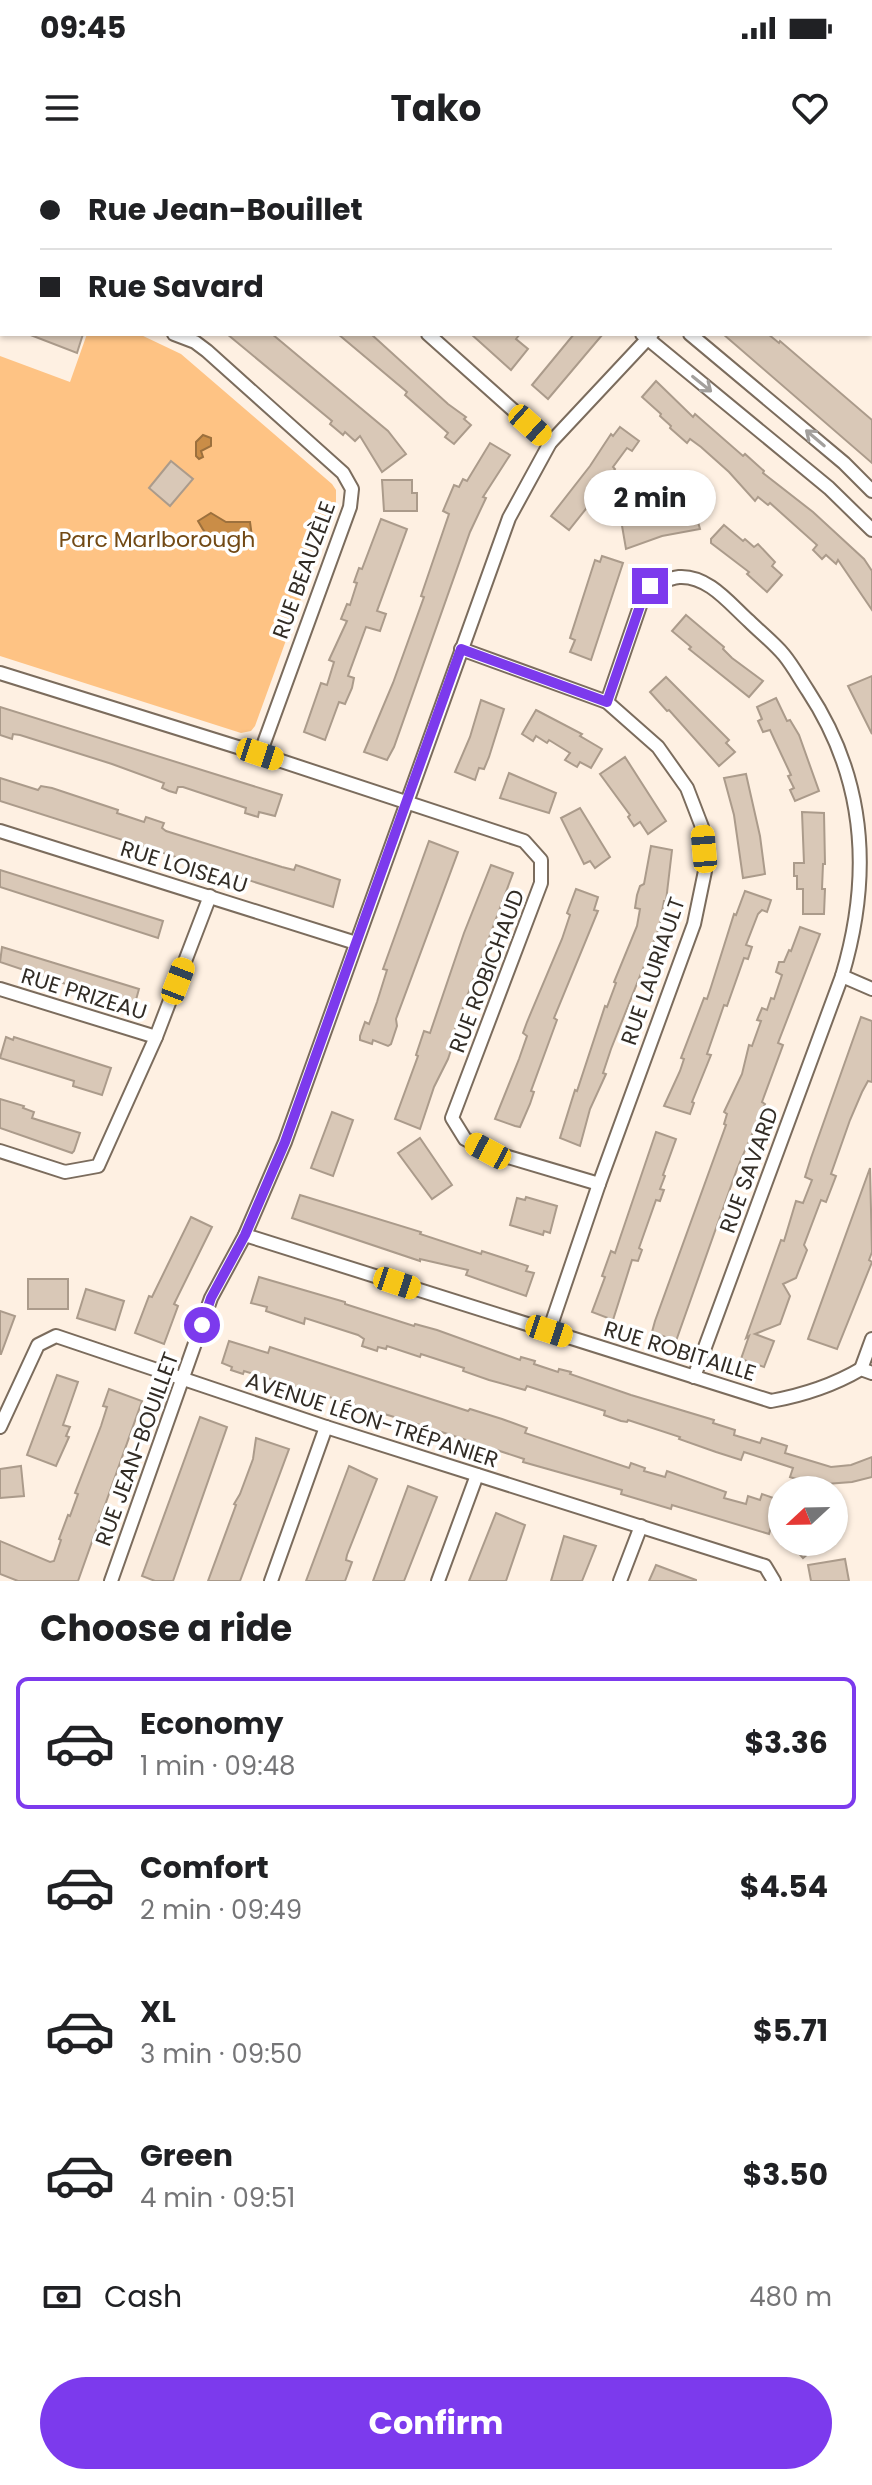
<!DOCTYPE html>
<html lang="en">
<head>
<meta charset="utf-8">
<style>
  body { margin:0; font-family:Poppins,sans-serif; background:#f2f2f2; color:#202124; height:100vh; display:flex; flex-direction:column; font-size:30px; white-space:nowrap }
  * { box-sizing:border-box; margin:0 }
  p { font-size:26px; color:#757577 }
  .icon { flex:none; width:44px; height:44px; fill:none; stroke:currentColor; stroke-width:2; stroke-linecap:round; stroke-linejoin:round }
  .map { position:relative; height:1421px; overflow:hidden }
  .details { display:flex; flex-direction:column; background:#fff; flex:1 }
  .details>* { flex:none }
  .guide { position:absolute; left:0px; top:0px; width:872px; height:176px; box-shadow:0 2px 6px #0004; display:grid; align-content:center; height:176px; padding:0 40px; background:#fff }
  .needle { width:52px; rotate:248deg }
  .tools { position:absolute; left:768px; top:1316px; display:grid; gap:16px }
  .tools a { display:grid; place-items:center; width:80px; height:80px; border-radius:50%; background:#fff; box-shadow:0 2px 6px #0004; font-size:40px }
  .end { position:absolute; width:36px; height:36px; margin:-18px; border:10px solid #7c3aed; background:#fff; box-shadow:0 0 0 4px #fff }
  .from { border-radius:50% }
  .bubble { position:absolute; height:56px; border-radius:28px; background:#fff; box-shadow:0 2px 6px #0004; font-size:26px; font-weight:700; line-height:56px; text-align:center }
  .car { position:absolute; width:24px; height:48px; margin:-24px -12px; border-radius:10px; box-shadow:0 0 6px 2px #0007; background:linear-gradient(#f5c518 24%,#345 0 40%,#f5c518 0 76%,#345 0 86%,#f5c518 0) }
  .guide b { display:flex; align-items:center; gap:28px; height:76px; font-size:30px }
  .guide b+b { border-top:2px solid #e0e0e0 }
  .guide i { width:20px; height:20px; background:#202124 }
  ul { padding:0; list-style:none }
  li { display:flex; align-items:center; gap:24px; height:132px; margin:0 16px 12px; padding:0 24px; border:4px solid transparent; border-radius:12px }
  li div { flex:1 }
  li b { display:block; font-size:30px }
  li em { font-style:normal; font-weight:700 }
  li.active { border-color:#7c3aed }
  li>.icon { width:72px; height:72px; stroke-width:1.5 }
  h2 { padding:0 40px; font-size:36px; line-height:96px }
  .pay { display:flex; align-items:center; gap:20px; height:88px; padding:0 40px; font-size:30px }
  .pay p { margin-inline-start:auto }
  .button { display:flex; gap:16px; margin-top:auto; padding:16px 40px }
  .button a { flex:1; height:92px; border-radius:48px; background:#7c3aed; color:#fff; font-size:32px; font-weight:700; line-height:92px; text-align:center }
  .status { display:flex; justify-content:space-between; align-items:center; height:56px; padding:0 40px; background:#fff; direction:ltr }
  .status svg { height:22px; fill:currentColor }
  header { display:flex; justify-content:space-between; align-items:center; height:104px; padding:0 40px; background:#fff; font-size:36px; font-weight:700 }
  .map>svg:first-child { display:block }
  .green { fill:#fec384 }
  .water { fill:#ca8d47; stroke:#9c703d; stroke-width:2 }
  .building { fill:#d9c8b7; stroke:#ab9b8b; stroke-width:2 }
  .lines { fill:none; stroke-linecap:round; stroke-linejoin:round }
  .minor-casing { stroke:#7b6c5d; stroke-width:16 }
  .minor { stroke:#fff; stroke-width:12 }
  .oneway { stroke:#a3a09d }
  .route { stroke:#7c3aed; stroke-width:10 }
  .labels { text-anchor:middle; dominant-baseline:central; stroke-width:7; stroke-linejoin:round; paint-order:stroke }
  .park-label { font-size:22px; fill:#724914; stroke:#fff }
  .street-label { font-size:22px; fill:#322c25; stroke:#fff }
</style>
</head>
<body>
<div class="status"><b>09:45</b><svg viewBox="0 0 49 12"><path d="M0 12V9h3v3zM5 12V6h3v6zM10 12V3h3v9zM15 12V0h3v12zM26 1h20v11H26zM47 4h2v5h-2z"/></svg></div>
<header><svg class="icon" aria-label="menu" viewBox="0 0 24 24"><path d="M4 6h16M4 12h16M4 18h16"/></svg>Tako<svg class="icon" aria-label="heart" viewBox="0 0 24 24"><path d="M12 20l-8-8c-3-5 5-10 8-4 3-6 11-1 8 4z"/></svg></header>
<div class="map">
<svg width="872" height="1421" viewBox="0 0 872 1421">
  <rect width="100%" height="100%" fill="#fef0e2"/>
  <!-- green -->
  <polygon class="green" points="87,174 139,174 181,194 332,324 336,330 336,342 255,566 251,571 241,573 0,496 0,196 70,222"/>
  <!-- water -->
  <g class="water">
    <polygon points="203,275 211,278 211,286 201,291 203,297 199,299 196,296 196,282"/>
    <path d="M211,353L226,362H250L253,384C225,393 211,386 198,361Z"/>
  </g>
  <!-- building -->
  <g class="building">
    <polygon points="28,174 83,174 77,193"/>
    <polygon points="227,174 272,174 388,271 406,294 382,312 360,276 355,281 345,272 343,275 330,264 332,261"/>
    <polygon points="338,174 371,174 448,244 466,257 464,259 471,265 454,284 445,277 448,273 405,235 407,232"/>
    <polygon points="471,174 520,174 516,179 528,189 511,210"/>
    <polygon points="574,174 603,174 548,239 532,225"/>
    <polygon points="723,174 768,174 779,183 780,181 872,260 872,303"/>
    <polygon points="656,221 693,257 695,254 743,296 745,294 764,311 763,313 813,352 864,399 872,411 872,450 838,400 836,404 826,395 822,399 813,390 817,385 789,360 770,343 768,345 758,337 755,341 729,312 701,287 690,279 687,283 670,268 671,266 660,256 661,254 642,237"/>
    <polygon points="620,267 639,281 632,291 627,288 613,307 615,309 600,329 608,335 601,345 593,340 569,370 551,356 590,306 611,274 613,276"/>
    <polygon points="490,283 510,295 483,337 486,338 470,372 394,587 387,600 364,592 393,523 424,437 421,436 449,354 443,351 454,325 459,327 463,319 467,321"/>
    <polygon points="171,301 193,319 170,346 149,328"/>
    <polygon points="382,320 412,320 412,333 417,333 417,351 384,351"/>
    <polygon points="694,348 700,369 662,376 626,389 621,360 643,355 644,359 669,352 670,355"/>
    <polygon points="381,359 407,369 377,451 386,454 380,471 366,467 348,516 354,518 352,528 345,544 339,542 325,580 304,572 321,523 327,525 334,502 329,500 347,461 341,459 347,444 350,445 357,423 354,422 359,408 362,409"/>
    <polygon points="724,365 743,381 745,379 754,387 758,384 775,402 772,406 782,415 767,432 747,414 749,412 711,383 711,379"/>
    <polygon points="602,396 623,403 591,500 570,492 575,480 570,478 595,400 600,402"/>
    <polygon points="686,455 724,487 723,489 732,498 763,521 749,537 689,489 691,487 672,471"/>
    <polygon points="872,516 872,574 848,526"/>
    <polygon points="666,517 729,580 726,583 735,592 719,606 669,550 667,551 650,532"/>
    <polygon points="776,538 787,561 790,560 799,575 819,631 795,641 790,630 794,628 788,616 791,615 775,581 770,570 763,572 758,561 762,559 757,547"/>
    <polygon points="481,540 504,549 489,597 484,609 479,608 475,620 455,612 470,577"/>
    <polygon points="0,547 282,635 275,656 259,652 258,657 245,653 246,648 183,627 178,627 176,633 169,631 162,628 164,623 112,604 20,575 13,574 12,579 0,575"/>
    <polygon points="536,550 582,574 580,576 602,589 591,608 580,602 577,607 565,600 570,593 549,580 547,583 536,576 533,581 522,574"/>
    <polygon points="625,597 666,661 648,674 640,662 634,666 628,657 630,655 600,614"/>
    <polygon points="509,613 556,633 549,653 500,638"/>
    <polygon points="746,614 760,676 765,714 743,718 734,655 724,618"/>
    <polygon points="0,618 38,630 41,626 52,628 118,650 117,653 144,662 146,657 164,663 162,668 166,671 201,682 282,707 294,710 296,705 340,720 333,747 0,641"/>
    <polygon points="580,648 610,697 595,708 590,701 584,704 561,658"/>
    <polygon points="802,652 824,653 825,704 823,704 822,729 825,729 824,754 803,754 803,729 797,729 797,716 794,716 794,703 804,703"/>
    <polygon points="429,681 458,692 396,859 397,866 391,884 388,886 373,880 372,884 360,880 360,876 365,862 369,864 377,842 387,810 383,809"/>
    <polygon points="651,686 672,690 666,741 664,741 659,768 611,889 603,913 606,914 590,949 580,986 560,978 575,930 577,931 605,846 607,847 616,823 614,822 637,766 640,749 635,748 637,735 640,726 644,724"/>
    <polygon points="491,705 513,713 451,880 454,881 448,899 434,927 420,969 395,959 418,896 416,895 424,871 430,873 464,773"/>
    <polygon points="0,710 163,761 158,778 0,727"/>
    <polygon points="576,729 598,737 594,750 598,751 554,858 557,860 531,931 534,932 530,944 520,967 515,966 495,959 519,899 527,876 523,873 527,862 562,779 570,755 567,753"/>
    <polygon points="745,731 771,740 767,752 762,750 758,754 746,785 752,787 748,799 744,798 727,846 724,845 707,894 711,895 692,942 694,943 690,954 664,946 680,911 684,899 681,898 704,838 707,839 711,827 734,754 736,755"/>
    <polygon points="800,767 820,774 778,883 783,885 762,942 765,944 737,1009 676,1181 652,1172 655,1161 726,965 724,964 727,954 724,952 742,914 749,885 752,886 761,861 757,860 762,848 767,850 771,838 774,839 782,815 776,812 779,802 784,802 789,790 791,791"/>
    <polygon points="2,787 139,829 134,847 0,802"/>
    <polygon points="861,857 872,861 872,922 868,921 862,932 850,960 831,1014 836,1016 826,1042 821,1040 804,1085 807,1090 796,1118 783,1124 790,1136 780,1164 755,1174 774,1181 764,1207 741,1199 749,1176 746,1178 781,1080 784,1081 796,1041 803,1043 812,1020 805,1017 811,998"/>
    <polygon points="6,877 13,880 14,877 111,908 102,935 73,926 74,921 0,898"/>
    <polygon points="0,939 24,946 23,948 34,952 32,958 80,973 74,991 72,993 0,968"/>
    <polygon points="332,952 353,960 333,1016 311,1008"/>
    <polygon points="656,972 676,979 663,1015 665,1016 660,1029 664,1030 660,1041 656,1040 639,1088 642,1090 638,1101 632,1100 613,1160 592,1152 605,1117 602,1116 611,1091 615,1093 619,1081"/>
    <polygon points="420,978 452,1025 432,1039 398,993"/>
    <polygon points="870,1008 872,1092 869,1100 872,1102 837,1189 808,1179"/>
    <polygon points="300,1035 421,1072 420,1074 481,1094 482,1091 528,1106 526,1111 534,1113 526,1136 466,1115 468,1110 420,1099 420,1101 292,1058"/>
    <polygon points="526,1037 557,1046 550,1073 544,1071 543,1075 510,1065 517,1038 525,1040"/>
    <polygon points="191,1057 212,1067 174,1144 178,1146 164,1184 135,1173 149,1136 152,1137"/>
    <polygon points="259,1117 345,1142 345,1144 414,1166 415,1164 437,1170 520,1200 521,1197 535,1201 534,1204 558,1212 559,1209 571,1212 570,1214 631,1235 714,1260 713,1263 735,1270 734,1275 760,1283 762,1278 787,1286 785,1293 831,1307 851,1305 872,1297 872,1317 852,1322 826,1324 825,1328 790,1317 793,1308 744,1292 741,1300 716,1292 679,1279 680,1277 628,1260 627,1262 621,1261 604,1255 605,1251 527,1226 525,1230 489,1220 463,1211 464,1208 421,1194 420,1197 387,1186 386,1189 378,1187 377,1191 362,1186 364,1179 358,1175 305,1158 304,1164 266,1151 267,1147 251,1143"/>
    <rect x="28" y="1119" width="40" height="30"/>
    <polygon points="86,1129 124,1141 115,1170 77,1158"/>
    <polygon points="0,1151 15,1156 1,1194 0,1194"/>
    <polygon points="229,1181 268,1193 270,1187 468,1251 470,1249 502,1259 527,1268 525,1273 629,1308 631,1303 645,1308 644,1311 665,1317 667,1311 726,1332 724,1338 746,1344 748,1336 760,1340 762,1334 779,1340 769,1374 672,1345 671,1349 621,1334 622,1330 523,1302 524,1299 417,1264 244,1211 243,1214 231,1210 232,1207 222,1203"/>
    <polygon points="57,1215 78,1222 63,1265 70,1267 66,1276 69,1277 56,1306 27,1295"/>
    <polygon points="109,1229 142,1241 78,1421 18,1421 0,1414 0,1381 50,1402 54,1401 61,1380 59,1379 68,1355 70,1356 78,1334 75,1333 101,1266 107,1247 103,1246"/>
    <polygon points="200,1257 227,1267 173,1421 155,1421 142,1416"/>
    <polygon points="256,1278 289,1289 240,1421 208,1421 236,1345 234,1344 240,1334 253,1299"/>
    <polygon points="21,1306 24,1336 0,1338 0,1309"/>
    <polygon points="349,1306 377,1319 347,1395 346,1400 352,1402 345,1421 306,1421"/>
    <polygon points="408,1326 437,1337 404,1421 373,1421"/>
    <polygon points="496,1353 525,1365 507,1418 506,1421 469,1421"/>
    <polygon points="564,1376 596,1386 582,1421 551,1421"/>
    <polygon points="789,1382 822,1382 803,1398"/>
    <polygon points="845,1399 849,1421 811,1421 808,1405"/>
    <polygon points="656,1405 696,1420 696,1421 649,1421"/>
  </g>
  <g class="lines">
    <defs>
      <g id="minor">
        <polyline points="441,0 444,2"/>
        <polyline points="484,0 487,2"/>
        <polyline points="164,2 164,0"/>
        <polyline points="0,101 2,102"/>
        <polyline points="174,174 195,182 207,191 343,313 352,329 350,347 260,594"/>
        <polyline points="428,174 550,283"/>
        <polyline points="642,174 829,328 872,370"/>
        <polyline points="690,174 844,303 872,331"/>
        <polyline points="461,489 607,542 658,587 687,628 702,667 705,711 694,764 599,1024 549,1171"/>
        <polyline points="0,513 260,594 524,681 541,700 541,723 452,958 465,979 488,991 599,1024"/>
        <path d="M607,542L641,443L650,426C659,423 670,418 679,417C708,415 730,444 749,461C760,472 774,483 784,495C793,506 800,519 808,531C866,619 872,716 842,816L694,1217"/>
        <polyline points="0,671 356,783"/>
        <polyline points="842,816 872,829"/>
        <polyline points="0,829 156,877"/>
        <polyline points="0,991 65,1012 98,1006 156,877 210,736"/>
        <path d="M245,1075L771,1241C804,1235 832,1226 861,1209L872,1213"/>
        <polyline points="861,1209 872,1179"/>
        <polyline points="0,1267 38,1185 56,1176 326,1267 765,1406 774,1421"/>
        <polyline points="111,1421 211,1138 245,1075 285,982 509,358 550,283 652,174"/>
        <polyline points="271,1421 326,1267"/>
        <polyline points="438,1421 477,1315"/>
        <polyline points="620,1421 641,1366"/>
      </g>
    </defs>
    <!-- minor casing -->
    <use href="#minor" class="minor-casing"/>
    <!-- minor -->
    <use href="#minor" class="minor"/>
  </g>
  <!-- one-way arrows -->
  <defs><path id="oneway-shaft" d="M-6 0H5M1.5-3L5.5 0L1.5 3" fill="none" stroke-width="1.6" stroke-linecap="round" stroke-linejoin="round" transform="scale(2)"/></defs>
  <g class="oneway">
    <use href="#oneway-shaft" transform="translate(702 224) rotate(39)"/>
    <use href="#oneway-shaft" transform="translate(815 278) rotate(-140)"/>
  </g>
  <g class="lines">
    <!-- route -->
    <polyline class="route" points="202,1165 211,1138 245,1075 285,982 461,489 607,542 641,443 650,426"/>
  </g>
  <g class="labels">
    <!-- park labels -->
    <g class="park-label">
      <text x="157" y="379">Parc Marlborough</text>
    </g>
    <!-- street labels -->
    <g class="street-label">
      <text transform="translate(304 410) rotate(-70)">RUE BEAUZÈLE</text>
      <text transform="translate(184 707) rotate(17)">RUE LOISEAU</text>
      <text transform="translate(487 811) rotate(-69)">RUE ROBICHAUD</text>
      <text transform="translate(653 811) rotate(-71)">RUE LAURIAULT</text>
      <text transform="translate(84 834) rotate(17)">RUE PRIZEAU</text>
      <text transform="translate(749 1010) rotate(-70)">RUE SAVARD</text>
      <text transform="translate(680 1191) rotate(17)">RUE ROBITAILLE</text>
      <text transform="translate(372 1260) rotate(18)">AVENUE LÉON-TRÉPANIER</text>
      <text transform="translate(137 1289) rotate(-70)">RUE JEAN-BOUILLET</text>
    </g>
  </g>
</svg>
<div class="tools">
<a><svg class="needle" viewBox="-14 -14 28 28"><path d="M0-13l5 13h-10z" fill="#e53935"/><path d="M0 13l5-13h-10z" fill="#757577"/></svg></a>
</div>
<i class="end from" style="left:202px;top:1165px"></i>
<i class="end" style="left:650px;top:426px"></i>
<div class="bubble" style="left:584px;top:310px;width:132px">2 min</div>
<i class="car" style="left:530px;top:265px;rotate:132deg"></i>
<i class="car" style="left:260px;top:594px;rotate:108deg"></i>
<i class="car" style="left:704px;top:689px;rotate:355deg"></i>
<i class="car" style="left:178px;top:821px;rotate:21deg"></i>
<i class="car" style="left:488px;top:991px;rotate:298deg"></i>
<i class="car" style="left:397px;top:1123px;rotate:108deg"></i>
<i class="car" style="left:549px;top:1171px;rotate:108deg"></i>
<div class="guide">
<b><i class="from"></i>Rue Jean-Bouillet</b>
<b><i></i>Rue Savard</b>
</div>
</div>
<section class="details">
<h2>Choose a ride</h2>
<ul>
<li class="active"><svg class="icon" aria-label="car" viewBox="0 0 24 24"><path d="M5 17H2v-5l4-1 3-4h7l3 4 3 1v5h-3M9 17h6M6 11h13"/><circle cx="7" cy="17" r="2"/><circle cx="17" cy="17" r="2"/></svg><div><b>Economy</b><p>1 min · 09:48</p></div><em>$3.36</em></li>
<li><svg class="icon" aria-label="car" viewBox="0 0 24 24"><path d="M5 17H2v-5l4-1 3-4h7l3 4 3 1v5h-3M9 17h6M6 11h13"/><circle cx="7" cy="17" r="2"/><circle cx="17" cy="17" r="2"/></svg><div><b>Comfort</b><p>2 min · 09:49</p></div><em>$4.54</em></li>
<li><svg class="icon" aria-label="car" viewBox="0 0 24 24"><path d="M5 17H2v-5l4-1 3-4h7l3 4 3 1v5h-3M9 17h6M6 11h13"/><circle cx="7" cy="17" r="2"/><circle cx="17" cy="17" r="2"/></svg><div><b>XL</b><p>3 min · 09:50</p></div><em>$5.71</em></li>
<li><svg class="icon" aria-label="car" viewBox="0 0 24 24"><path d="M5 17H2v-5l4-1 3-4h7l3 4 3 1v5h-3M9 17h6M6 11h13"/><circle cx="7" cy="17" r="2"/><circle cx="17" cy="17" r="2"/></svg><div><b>Green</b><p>4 min · 09:51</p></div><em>$3.50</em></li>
</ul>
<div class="pay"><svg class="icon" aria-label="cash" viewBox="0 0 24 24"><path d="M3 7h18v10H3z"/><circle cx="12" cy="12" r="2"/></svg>Cash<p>480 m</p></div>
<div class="button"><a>Confirm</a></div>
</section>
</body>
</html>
